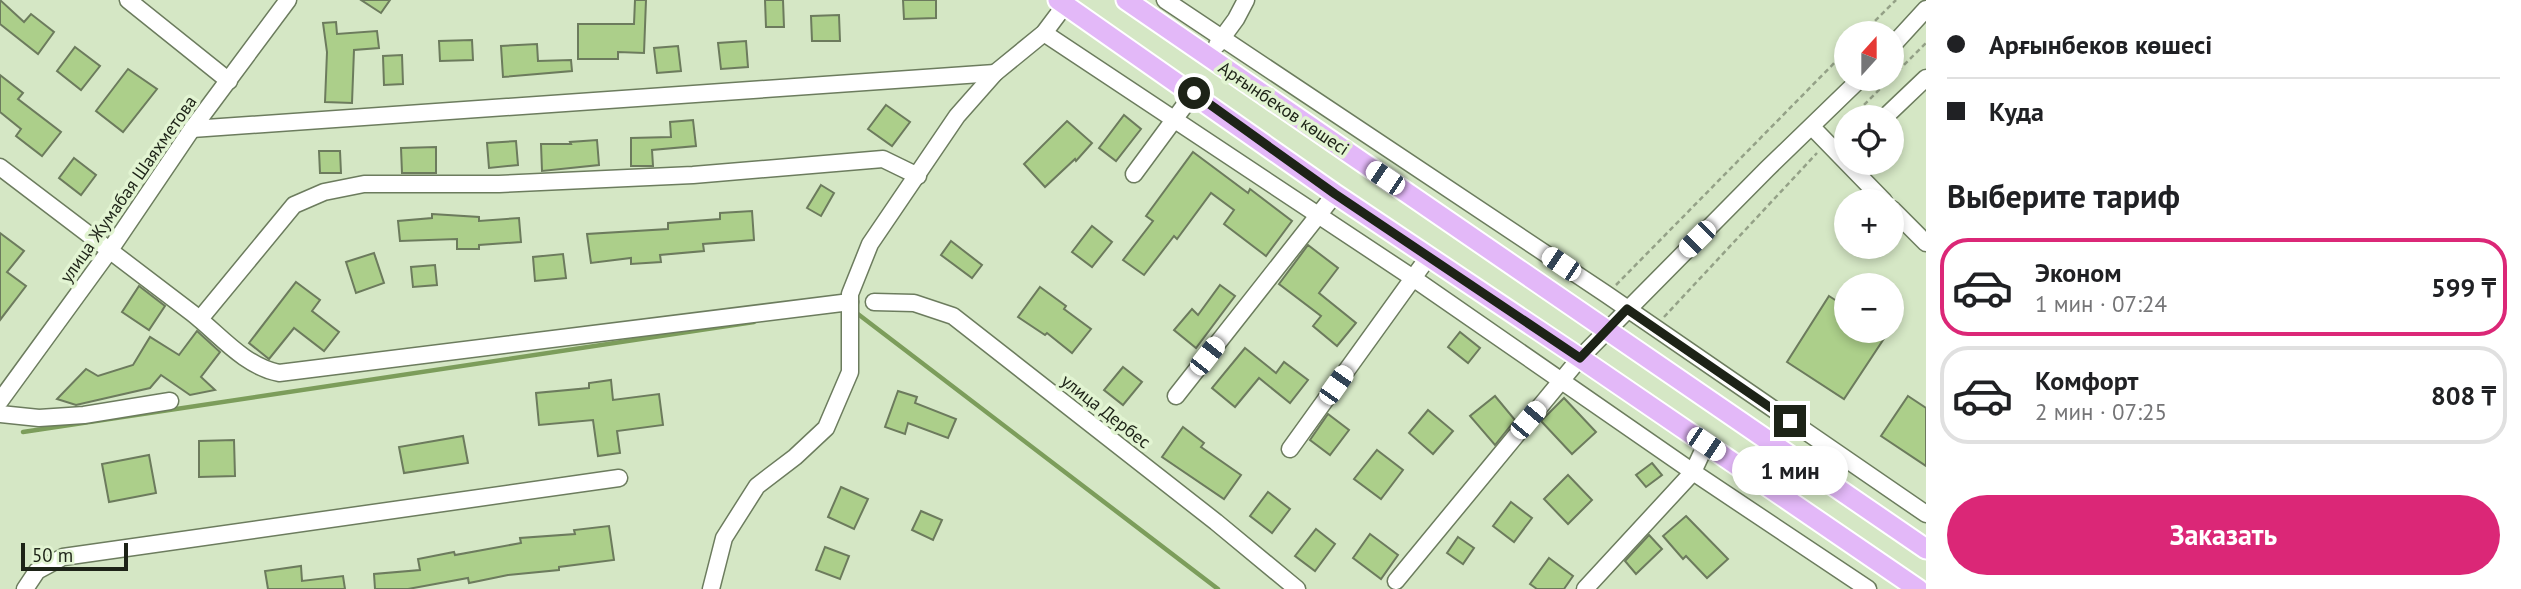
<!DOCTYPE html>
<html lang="ru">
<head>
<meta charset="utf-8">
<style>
  body { margin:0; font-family:"PT Sans",sans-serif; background:#f2f2f2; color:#202124; height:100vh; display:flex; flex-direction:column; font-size:26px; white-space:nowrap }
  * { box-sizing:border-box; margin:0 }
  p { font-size:23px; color:#757577 }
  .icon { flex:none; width:38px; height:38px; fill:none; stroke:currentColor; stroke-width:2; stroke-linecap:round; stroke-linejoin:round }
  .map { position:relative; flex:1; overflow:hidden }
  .sheet { display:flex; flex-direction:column; background:#fff; width:595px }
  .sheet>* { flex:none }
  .hud { display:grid; align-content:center; height:154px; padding:0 21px; background:#fff }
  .needle { width:46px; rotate:21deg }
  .buttons { position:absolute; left:1834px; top:21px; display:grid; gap:14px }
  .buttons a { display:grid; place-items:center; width:70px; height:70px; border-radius:50%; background:#fff; box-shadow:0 4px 10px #0003; font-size:35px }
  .scale { position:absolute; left:21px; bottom:18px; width:107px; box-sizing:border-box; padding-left:7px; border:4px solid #1d2317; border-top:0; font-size:19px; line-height:24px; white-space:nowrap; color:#1d2317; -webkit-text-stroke:5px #e2f4d2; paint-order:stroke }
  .end { position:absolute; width:32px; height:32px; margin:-16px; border:9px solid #1d2317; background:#fff; box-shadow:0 0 0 4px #fff }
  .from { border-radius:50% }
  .bubble { position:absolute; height:49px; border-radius:24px; background:#fff; box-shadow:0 4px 10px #0003; font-size:23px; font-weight:800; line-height:49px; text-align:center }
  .car { position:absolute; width:21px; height:42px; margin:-21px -10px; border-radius:9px; box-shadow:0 0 5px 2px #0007; background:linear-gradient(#fff 24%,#345 0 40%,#fff 0 76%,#345 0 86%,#fff 0) }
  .hud b { display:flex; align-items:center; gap:24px; height:66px; font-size:26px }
  .hud b+b { border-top:2px solid #e0e0e0 }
  .hud i { width:18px; height:18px; background:#202124 }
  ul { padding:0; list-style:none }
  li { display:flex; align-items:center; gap:21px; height:98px; margin:0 14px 10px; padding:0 7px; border:4px solid #e0e0e0; border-radius:28px }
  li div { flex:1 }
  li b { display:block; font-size:26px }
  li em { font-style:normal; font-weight:800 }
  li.selected { border-color:#db2777 }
  li>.icon { width:63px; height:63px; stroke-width:1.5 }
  h2 { padding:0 21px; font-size:32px; line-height:84px }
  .primary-button { display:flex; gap:14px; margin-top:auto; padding:14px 21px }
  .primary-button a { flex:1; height:80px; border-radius:42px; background:#db2777; color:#fff; font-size:28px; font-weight:800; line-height:80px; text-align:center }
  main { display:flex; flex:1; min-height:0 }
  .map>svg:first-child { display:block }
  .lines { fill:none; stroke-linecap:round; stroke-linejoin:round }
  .stream { stroke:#7c9d5b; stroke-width:4.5 }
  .building { fill:#accf8a; stroke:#6c7b5d; stroke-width:2 }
  .minor-casing { stroke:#6c7c5e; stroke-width:19 }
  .major-casing { stroke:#fff; stroke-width:23 }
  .path { stroke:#94a187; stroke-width:2.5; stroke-dasharray:5 3.5; stroke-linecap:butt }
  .minor { stroke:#fff; stroke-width:16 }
  .major { stroke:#e3b8f8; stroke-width:19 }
  .route { stroke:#1d2317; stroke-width:9 }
  .labels { text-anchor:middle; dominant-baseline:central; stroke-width:7; stroke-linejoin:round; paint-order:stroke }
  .street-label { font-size:18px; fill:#1d2317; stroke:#e2f4d2 }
</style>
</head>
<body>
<main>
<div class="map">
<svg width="1926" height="589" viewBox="0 0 1926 589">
  <rect width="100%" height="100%" fill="#d5e7c5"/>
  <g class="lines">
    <!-- stream -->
    <g class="stream">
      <polyline points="854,311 1218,589"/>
      <polyline points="23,432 754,322"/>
    </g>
  </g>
  <!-- building -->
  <g class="building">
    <polygon points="0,0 24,22 31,14 54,32 38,54 0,24"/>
    <polygon points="361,0 390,0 381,13"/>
    <polygon points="635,0 646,0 644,53 618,52 618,59 578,59 578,24 634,24"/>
    <polygon points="765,0 783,0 784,27 766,27"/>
    <polygon points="903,0 936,0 936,18 904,19"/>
    <polygon points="839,15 840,41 812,41 811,16"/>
    <polygon points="336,22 337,34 377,31 379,48 354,50 352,103 325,102 327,52 323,23"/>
    <polygon points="472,40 473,60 440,61 439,41"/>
    <polygon points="746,41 748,67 721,69 718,43"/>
    <polygon points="537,44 538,61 571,60 572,71 503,77 501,46"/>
    <polygon points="678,46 681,71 657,73 654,48"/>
    <polygon points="75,47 100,66 81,90 57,71"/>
    <polygon points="402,55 403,84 384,85 383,56"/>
    <polygon points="128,69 157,89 123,132 96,111"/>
    <polygon points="0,75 23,93 18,99 61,132 42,156 16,136 21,129 0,112"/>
    <polygon points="886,105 910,122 892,146 868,129"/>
    <polygon points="1124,115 1141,129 1116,161 1099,148"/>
    <polygon points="693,120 696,146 652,150 653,166 631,166 631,138 671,137 670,122"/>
    <polygon points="1067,121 1092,143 1076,161 1075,159 1045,187 1024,164"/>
    <polygon points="597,140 599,165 542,171 541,144 571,144 570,142"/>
    <polygon points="516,141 518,165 489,168 487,143"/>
    <polygon points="436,147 436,173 402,173 401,148"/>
    <polygon points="319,151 340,151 341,173 320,173"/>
    <polygon points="1193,152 1248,193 1250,189 1292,221 1266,256 1224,224 1234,210 1211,193 1177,239 1174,236 1144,275 1123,260 1153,221 1146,216"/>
    <polygon points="74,158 96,175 81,195 59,178"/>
    <polygon points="821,185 834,193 821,216 807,208"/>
    <polygon points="752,211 754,240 703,244 704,251 660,255 661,262 631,264 631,258 591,263 587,234 668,229 668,223 720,219 720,213"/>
    <polygon points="432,214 479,217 479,221 519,218 521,242 479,245 479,249 457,249 457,239 400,241 398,221 432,218"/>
    <polygon points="1092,226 1112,242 1092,267 1072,252"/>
    <polygon points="0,233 24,251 7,272 26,286 0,320"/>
    <polygon points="951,241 982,265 972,278 941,255"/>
    <polygon points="1308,245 1338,268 1319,293 1356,323 1337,346 1313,326 1321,316 1279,284"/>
    <polygon points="374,253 384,283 356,293 346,262"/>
    <polygon points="563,254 566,278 535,281 533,257"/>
    <polygon points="435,265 437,285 413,287 411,267"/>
    <polygon points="296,282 320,300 312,311 339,332 324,351 294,328 269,359 249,343"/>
    <polygon points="1220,285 1235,296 1196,348 1174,330 1192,309 1198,315"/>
    <polygon points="139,286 165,306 149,330 122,312"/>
    <polygon points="1040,287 1066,306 1064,309 1091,329 1072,353 1047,333 1045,335 1018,317"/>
    <polygon points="1829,296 1846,307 1846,331 1889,331 1844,399 1787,362"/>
    <polygon points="197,331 220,352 201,377 215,390 190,395 161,375 150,388 76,405 57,399 86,369 98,376 133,365 150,337 179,355"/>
    <polygon points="1460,332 1480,348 1468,363 1448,347"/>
    <polygon points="1245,348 1276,373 1284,362 1308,380 1290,403 1259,378 1235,407 1212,388"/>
    <polygon points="1123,367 1142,382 1123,405 1104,390"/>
    <polygon points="611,380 613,400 659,394 663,425 617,431 620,453 598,456 593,420 539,425 536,393 589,388 589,383"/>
    <polygon points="898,391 917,397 915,403 956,419 948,438 908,423 905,434 885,427"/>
    <polygon points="1495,396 1515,420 1495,445 1470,416"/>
    <polygon points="1908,396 1926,408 1926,466 1881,436"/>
    <polygon points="1564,398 1596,432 1572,454 1541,421"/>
    <polygon points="1428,410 1453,431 1433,454 1409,433"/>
    <polygon points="1328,414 1349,430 1330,455 1310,440"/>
    <polygon points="1183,427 1204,443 1201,447 1241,475 1224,499 1162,457"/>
    <polygon points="463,436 468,463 404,473 399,447"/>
    <polygon points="234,440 235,476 199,477 199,441"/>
    <polygon points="1377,450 1403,470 1381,499 1354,479"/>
    <polygon points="149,455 156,493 109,502 102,464"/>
    <polygon points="1652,463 1662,475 1646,487 1636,475"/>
    <polygon points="1568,475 1592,500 1568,524 1544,499"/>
    <polygon points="841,487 868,499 854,529 828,517"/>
    <polygon points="1268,492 1290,509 1272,533 1250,516"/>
    <polygon points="1511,502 1532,518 1514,542 1493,526"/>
    <polygon points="921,511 942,520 933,540 912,530"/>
    <polygon points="1686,516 1728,559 1707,578 1686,556 1683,559 1663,536"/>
    <polygon points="609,526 614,560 559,567 559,570 508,575 469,583 468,578 408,589 375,589 374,574 420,570 418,559 454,552 455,555 521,543 520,538 575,534 574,530"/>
    <polygon points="1316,529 1335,544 1315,571 1295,556"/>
    <polygon points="1370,534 1398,555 1381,579 1353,558"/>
    <polygon points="1649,535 1662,549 1636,574 1625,561"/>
    <polygon points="1458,537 1474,548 1463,564 1447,553"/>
    <polygon points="825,547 849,556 840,579 816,570"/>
    <polygon points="1549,558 1573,576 1564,589 1537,589 1530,584"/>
    <polygon points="301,566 302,581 343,576 345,589 268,589 265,571"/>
  </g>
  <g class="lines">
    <defs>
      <g id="minor">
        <polyline points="128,0 229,81"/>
        <polyline points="1165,0 1606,294 1926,514"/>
        <polyline points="1044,33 1413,278 1693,472 1868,589"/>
        <polyline points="1217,45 1236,19 1246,0"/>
        <polyline points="1892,46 1926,9"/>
        <polyline points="1885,117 1926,78"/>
        <polyline points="1812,127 1884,201"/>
        <polyline points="192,129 995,73"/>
        <path d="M0,167C64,215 128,264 192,313C219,334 244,366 279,373L850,302"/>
        <polyline points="1134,174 1193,94"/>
        <polyline points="1892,209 1926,243"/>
        <polyline points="874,302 914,303 953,316 1216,522 1297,589"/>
        <polyline points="200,319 294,205 324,192 364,184 499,184 693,175 883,159 918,176"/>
        <polyline points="1176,396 1335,194"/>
        <polyline points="0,401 110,250 192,129 288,0"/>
        <polyline points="0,414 39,418 84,415 170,401"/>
        <polyline points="1290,449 1429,256"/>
        <polyline points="1396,581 1580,358 1767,169 1860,79"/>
        <polyline points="25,589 37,571 63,557 619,478"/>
        <polyline points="711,589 724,538 757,486 795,457 826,428 850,372 850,294 870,244 957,116 995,73 1044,33 1065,5"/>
        <polyline points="1585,589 1693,472 1706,444"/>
      </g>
      <g id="major">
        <polyline points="1058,0 1335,194 1580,358 1918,589"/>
        <polyline points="1126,0 1926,549"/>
      </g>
    </defs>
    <!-- minor casing -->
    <use href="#minor" class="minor-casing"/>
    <!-- major casing -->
    <use href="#major" class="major-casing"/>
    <!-- path -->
    <g class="path">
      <polyline points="1863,33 1896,0"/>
      <polyline points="1892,77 1926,43"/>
      <polyline points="1852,117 1890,79"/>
      <polyline points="1836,133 1846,123"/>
      <polyline points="1616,285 1846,51"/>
      <polyline points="1664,317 1817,153"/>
    </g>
    <!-- minor -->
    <use href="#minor" class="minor"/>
    <!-- major -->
    <use href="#major" class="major"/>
  </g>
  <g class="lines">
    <!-- route -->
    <polyline class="route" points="1194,93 1335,194 1580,358 1627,309 1790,421"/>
  </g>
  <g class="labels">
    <!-- street labels -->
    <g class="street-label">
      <text transform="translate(1284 108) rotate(34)">Арғынбеков көшесі</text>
      <text transform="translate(128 189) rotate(-55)">улица Жумабая Шаяхметова</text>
      <text transform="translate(1106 411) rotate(38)">улица Дербес</text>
    </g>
  </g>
</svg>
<div class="buttons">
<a><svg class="needle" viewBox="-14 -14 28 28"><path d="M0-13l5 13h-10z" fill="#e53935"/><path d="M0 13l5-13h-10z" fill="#757577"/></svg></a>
<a><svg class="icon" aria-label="locate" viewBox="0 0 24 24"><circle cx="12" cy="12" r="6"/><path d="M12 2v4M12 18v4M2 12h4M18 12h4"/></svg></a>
<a>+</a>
<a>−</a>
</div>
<div class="scale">50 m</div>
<i class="end from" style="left:1194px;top:93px"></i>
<i class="end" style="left:1790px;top:421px"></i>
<div class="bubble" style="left:1732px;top:446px;width:116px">1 мин</div>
<i class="car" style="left:1385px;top:178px;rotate:304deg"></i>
<i class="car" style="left:1697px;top:239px;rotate:225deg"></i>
<i class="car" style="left:1561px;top:264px;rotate:304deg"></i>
<i class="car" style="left:1207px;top:356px;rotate:38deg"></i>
<i class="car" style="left:1336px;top:385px;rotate:35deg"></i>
<i class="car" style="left:1528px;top:420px;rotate:40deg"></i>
<i class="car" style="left:1706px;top:444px;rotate:124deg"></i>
</div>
<section class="sheet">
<div class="hud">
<b><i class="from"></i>Арғынбеков көшесі</b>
<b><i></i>Куда</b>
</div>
<h2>Выберите тариф</h2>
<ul>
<li class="selected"><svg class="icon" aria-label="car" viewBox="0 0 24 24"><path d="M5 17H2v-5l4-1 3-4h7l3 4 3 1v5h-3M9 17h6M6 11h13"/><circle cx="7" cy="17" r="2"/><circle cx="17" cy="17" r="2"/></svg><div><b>Эконом</b><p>1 мин · 07:24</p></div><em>599 ₸</em></li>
<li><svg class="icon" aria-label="car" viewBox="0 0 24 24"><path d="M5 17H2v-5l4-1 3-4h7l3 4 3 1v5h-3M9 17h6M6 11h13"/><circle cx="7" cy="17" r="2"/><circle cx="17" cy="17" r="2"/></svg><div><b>Комфорт</b><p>2 мин · 07:25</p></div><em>808 ₸</em></li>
</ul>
<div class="primary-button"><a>Заказать</a></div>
</section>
</main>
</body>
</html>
